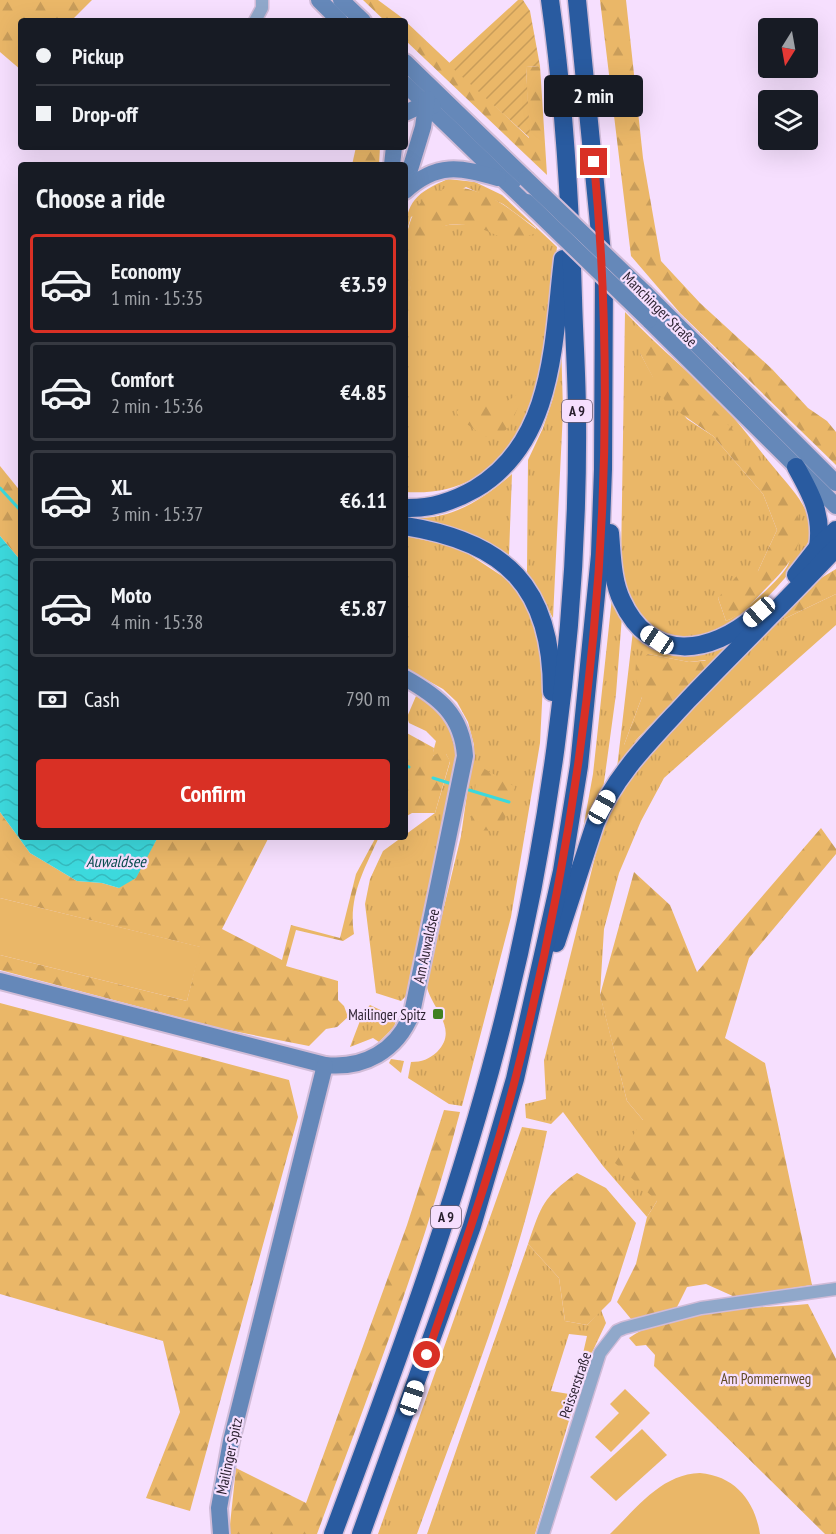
<!DOCTYPE html>
<html lang="en">
<head>
<meta charset="utf-8">
<style>
  body { margin:0; font-family:"PT Sans Narrow",sans-serif; background:#242831; color:#f1f3f6; height:100vh; display:flex; flex-direction:column; font-size:22px; white-space:nowrap }
  * { box-sizing:border-box; margin:0 }
  p { font-size:20px; color:#9ea1a6 }
  .icon { flex:none; width:33px; height:33px; fill:none; stroke:currentColor; stroke-width:2; stroke-linecap:round; stroke-linejoin:round }
  .map { position:relative; flex:1; overflow:hidden }
  .side { position:absolute; left:18px; top:162px; width:390px; height:678px; display:flex; flex-direction:column; background:#171b24; border-radius:6px; box-shadow:0 6px 24px #0002 }
  .side>* { flex:none }
  .guide { position:absolute; left:18px; top:18px; width:390px; height:132px; border-radius:6px; box-shadow:0 6px 24px #0002; display:grid; align-content:center; height:132px; padding:0 18px; background:#171b24 }
  .needle { width:39px; rotate:191deg }
  .controls { position:absolute; left:758px; top:18px; display:grid; gap:12px }
  .controls a { display:grid; place-items:center; width:60px; height:60px; border-radius:6px; background:#171b24; box-shadow:0 6px 24px #0002; font-size:30px }
  .end { position:absolute; width:27px; height:27px; margin:-14px; border:8px solid #d93025; background:#fff; box-shadow:0 0 0 3px #fff }
  .from { border-radius:50% }
  .bubble { position:absolute; height:42px; border-radius:6px; background:#171b24; box-shadow:0 6px 24px #0002; font-size:20px; font-weight:600; line-height:42px; text-align:center }
  .car { position:absolute; width:18px; height:36px; margin:-18px -9px; border-radius:8px; box-shadow:0 0 4px 2px #0007; background:linear-gradient(#fff 24%,#345 0 40%,#fff 0 76%,#345 0 86%,#fff 0) }
  .guide b { display:flex; align-items:center; gap:21px; height:57px; font-size:22px }
  .guide b+b { border-top:2px solid #363941 }
  .guide i { width:15px; height:15px; background:#f1f3f6 }
  ul { padding:0; list-style:none }
  li { display:flex; align-items:center; gap:18px; height:99px; margin:0 12px 9px; padding:0 6px; border:3px solid #363941; border-radius:6px }
  li div { flex:1 }
  li b { display:block; font-size:22px }
  li em { font-style:normal; font-weight:600 }
  li.selected { border-color:#d93025 }
  li>.icon { width:54px; height:54px; stroke-width:1.5 }
  h2 { padding:0 18px; font-size:27px; line-height:72px }
  .pay { display:flex; align-items:center; gap:15px; height:66px; padding:0 18px; font-size:22px }
  .pay p { margin-inline-start:auto }
  .action { display:flex; gap:12px; margin-top:auto; padding:12px 18px }
  .action a { flex:1; height:69px; border-radius:6px; background:#d93025; color:#fff; font-size:24px; font-weight:600; line-height:69px; text-align:center }
  .map>svg:first-child { display:block }
  .grass { fill:url(#grass-tufts); fill-rule:evenodd }
  .forest { fill:url(#forest-firs) }
  .garden { fill:url(#garden-furrows) }
  .pitch { fill:#eab768 }
  .water { fill:url(#water-waves) }
  .lines { fill:none; stroke-linecap:round; stroke-linejoin:round }
  .stream { stroke:#3cd9dd; stroke-width:3 }
  .street-casing { stroke:#d1bcd8; stroke-width:15 }
  .secondary-casing { stroke:#d1bcd8; stroke-width:20 }
  .highway-casing { stroke:#d1bcd8; stroke-width:21 }
  .street { stroke:#90a8ca; stroke-width:12 }
  .secondary { stroke:#6588b9; stroke-width:16 }
  .highway { stroke:#295ba0; stroke-width:18 }
  .secondary-bridge-casing { stroke:#d1bcd8; stroke-width:20; stroke-linecap:butt }
  .secondary-bridge { stroke:#6588b9; stroke-width:16 }
  .route { stroke:#d93025; stroke-width:8 }
  .poi-dot { fill:#408021; stroke:#f6dffe; stroke-width:2 }
  .labels { text-anchor:middle; dominant-baseline:central; stroke-width:4.5; stroke-linejoin:round; paint-order:stroke }
  .shield { fill:#f6dffe; stroke:#66596c; stroke-width:1.5 }
  .shield-label { font-size:14px; font-weight:bold; fill:#291f2d }
  .street-label { font-size:15px; fill:#291f2d; stroke:#f6dffe }
  .poi-label { font-size:15px; fill:#291f2d; stroke:#f6dffe; text-anchor:end }
  .park-label { font-size:15px; fill:#614a24; stroke:#f6dffe }
  .water-label { font-size:16px; font-style:italic; fill:#084d4f; stroke:#f6dffe }
</style>
</head>
<body>
<div class="map">
<svg width="836" height="1534" viewBox="0 0 836 1534">
  <defs>
    <pattern id="grass-tufts" width="24" height="20" patternUnits="userSpaceOnUse" patternTransform="scale(1.5)"><rect width="24" height="20" fill="#eab768"/><path d="M3 7l-1-3M5 7V3M7 7l1-3M15 17l-1-3M17 17v-4M19 17l1-3" fill="none" stroke="#c99d5a"/></pattern>
    <pattern id="forest-firs" width="22" height="20" patternUnits="userSpaceOnUse" patternTransform="scale(1.5)"><rect width="22" height="20" fill="#eab768"/><path d="M5 1l3.5 6h-7zM16 11l3.5 6h-7z" fill="#c99d5a"/></pattern>
    <pattern id="garden-furrows" width="10" height="10" patternUnits="userSpaceOnUse" patternTransform="scale(1.5)"><rect width="10" height="10" fill="#eab768"/><path d="M-1 1l2-2M0 10L10 0M9 11l2-2" fill="none" stroke="#c99d5a"/></pattern>
    <pattern id="water-waves" width="16" height="10" patternUnits="userSpaceOnUse" patternTransform="scale(1.5)"><rect width="16" height="10" fill="#3cd9dd"/><path d="M0 5q4-4 8 0t8 0" fill="none" stroke="#35babe"/></pattern>
  </defs>
  <rect width="100%" height="100%" fill="#f6dffe"/>
  <!-- grass -->
  <g class="grass">
    <path d="M448,179L475,182L502,195L557,247C546,344 541,501 405,492V344L408,338C409,307 406,230 448,225C477,222 508,230 536,233V228L503,204L466,187L411,217L405,237C405,202 417,192 448,179Z"/>
    <path d="M625,312C659,349 700,380 733,417C748,434 761,453 776,470C789,486 809,506 811,528C813,558 742,629 714,636C707,638 698,637 691,637C640,639 627,607 621,562ZM640,353L799,520C796,534 794,552 788,565C782,578 740,616 726,621L718,598L758,571L777,530L763,494L713,436L687,419L653,377Z"/>
    <polygon points="561,340 563,411 553,618 527,572 528,460 543,428 553,398"/>
    <path d="M512,474L509,555C476,533 444,525 405,520V517C447,523 481,501 512,474Z"/>
    <path d="M405,536L443,544L467,553L508,580L523,599L533,617L544,664L540,743L511,917L462,1106L449,1104L408,1078L411,1062C422,1062 429,1059 437,1052C461,1028 428,1006 426,982L461,836L474,745L468,722L457,702L443,689L405,668Z"/>
    <polygon points="836,594 836,625 664,778 641,821 619,873 604,929 600,994 627,1101 643,1120 657,1201 647,1217 603,1166 563,1112 551,1124 526,1118 525,1104 546,1099 544,1061 602,829 618,792 664,733 767,627"/>
    <polygon points="612,598 622,616 616,694 602,797 586,829 583,829 593,774"/>
    <path d="M633,631C661,660 695,660 730,645L617,768ZM648,654L689,662L706,660L636,741L624,745L642,697Z"/>
    <path d="M416,696C440,709 453,724 457,752L410,992L401,1001L376,993L365,904L370,879L383,851L435,813L450,762L446,754L432,756L436,741L426,731L409,723L407,717Z"/>
    <polygon points="370,1005 397,1018 394,1027 379,1042 373,1038 350,1047 363,1013"/>
    <polygon points="391,1059 404,1061 401,1073 389,1063"/>
    <path d="M522,1127L547,1131C518,1270 465,1401 417,1534H378Z"/>
    <polygon points="528,1244 559,1278 565,1321 587,1325 601,1310 606,1323 587,1363 581,1362 587,1336 569,1334 551,1391 569,1394 573,1377 582,1377 535,1534 427,1534"/>
  </g>
  <!-- forest -->
  <g class="forest">
    <polygon points="0,0 92,0 71,21 21,21 21,70 0,52"/>
    <polygon points="363,0 378,0 401,17 529,138 526,67 540,66 547,175 405,40 405,21 385,21"/>
    <polygon points="600,0 626,0 643,158 661,261 700,303 772,369 808,408 827,421 836,432 836,465 680,313 631,256"/>
    <polygon points="356,147 380,147 379,165 352,165"/>
    <path d="M452,187C486,188 510,209 536,229V233C502,246 501,233 471,226C406,211 410,298 408,338L405,344C405,305 394,229 423,200C431,192 442,189 452,187Z"/>
    <path d="M647,342C696,392 750,441 787,500C790,506 797,513 799,519C806,545 787,567 771,583C757,597 744,614 726,621L718,598L740,572L758,571L777,530L763,494L713,436L666,403L640,353L642,344Z"/>
    <path d="M526,388L510,426L498,437H485L457,417V411C469,402 490,409 505,402C512,399 519,393 526,388Z"/>
    <polygon points="0,466 21,492 21,561 0,536"/>
    <polygon points="836,569 836,594 767,627 813,583"/>
    <polygon points="648,654 689,662 712,660 712,663 671,702 628,749 624,745 642,697 635,675 636,663"/>
    <polygon points="405,732 434,748 433,756 440,752 446,754 450,761 435,813 412,813 405,817"/>
    <polygon points="478,765 515,787 501,831 470,830"/>
    <path d="M0,812L30,853L77,881L102,883L119,888L147,856L158,837H269L222,929L282,960L291,925L340,938L356,874L376,837H379C364,870 348,897 354,934L343,941L296,930L286,966L338,981V1000L344,1006L348,1017L337,1027L326,1029L309,1046L223,1029L0,970V955L187,1001L200,947L0,898Z"/>
    <polygon points="821,828 836,849 836,854 749,958 725,1038 765,1063 812,1285 735,1297 706,1284 687,1287 675,1311 631,1319 617,1302 636,1264 647,1217 657,1201 615,1163 643,1120 627,1101 600,995 634,872 670,905 697,972"/>
    <polygon points="0,1003 289,1080 298,1117 190,1511 146,1498 180,1412 163,1341 0,1294"/>
    <path d="M444,1110L460,1112C423,1256 368,1395 317,1534H229L236,1468L306,1503L407,1225Z"/>
    <path d="M577,1173L606,1188L636,1223L611,1301L587,1325L565,1321L559,1278L528,1244C541,1206 543,1197 577,1173Z"/>
    <path d="M808,1304L836,1359V1534H825L654,1366L655,1355L646,1345L636,1346L629,1338C674,1307 754,1309 808,1304Z"/>
  </g>
  <!-- garden -->
  <polygon class="garden" points="518,0 523,0 530,11 540,66 526,67 530,138 448,64"/>
  <!-- pitch -->
  <g class="pitch">
    <polygon points="0,898 201,947 187,1001 0,955"/>
    <polygon points="625,1389 650,1413 611,1452 595,1437 619,1413 610,1404"/>
    <polygon points="642,1429 667,1455 616,1501 590,1477"/>
    <path d="M700,1473C735,1476 755,1501 760,1534H610C636,1509 661,1474 700,1473Z"/>
  </g>
  <!-- water -->
  <polygon class="water" points="0,536 21,561 21,837 158,837 136,878 119,888 102,883 77,881 30,853 0,812"/>
  <g class="lines">
    <!-- stream -->
    <g class="stream">
      <polyline points="0,488 21,511"/>
      <polyline points="405,765 409,767"/>
      <polyline points="433,778 452,784"/>
      <polyline points="469,790 509,802"/>
    </g>
    <defs>
      <g id="street">
        <polyline points="255,21 262,8 262,0"/>
        <polyline points="543,1534 600,1353 617,1331 624,1328 701,1308 836,1289"/>
      </g>
      <g id="secondary">
        <polyline points="319,0 340,21"/>
        <polyline points="341,0 363,21"/>
        <polyline points="405,62 526,179"/>
        <polyline points="405,84 527,202"/>
        <polyline points="405,113 418,107 433,106"/>
        <polyline points="392,165 394,147"/>
        <polyline points="405,186 423,127 427,99"/>
        <path d="M405,191C437,162 460,167 498,178"/>
        <polyline points="645,293 836,483"/>
        <polyline points="649,320 836,506"/>
        <path d="M0,981L325,1065C364,1069 397,1051 412,1013L465,756C462,715 439,697 405,678"/>
        <polyline points="221,1534 219,1508 231,1441 325,1065"/>
      </g>
      <g id="highway">
        <path d="M796,467C811,494 823,515 818,547"/>
        <path d="M405,508C430,509 454,501 475,489C555,442 553,341 563,259"/>
        <path d="M405,526C506,542 552,587 552,692"/>
        <path d="M610,533C612,555 612,581 622,601C651,664 711,654 755,616"/>
        <polyline points="796,575 818,547 836,530"/>
        <path d="M556,943L595,824C614,775 653,738 688,700C737,649 788,599 836,548"/>
        <path d="M333,1534C390,1381 447,1228 490,1071C547,863 579,633 577,417C577,377 574,338 573,298C570,199 564,99 550,0"/>
        <polyline points="361,1534 472,1226 515,1079 562,871 579,766 600,555 603,469 604,274 577,0"/>
      </g>
    </defs>
    <!-- street casing -->
    <use href="#street" class="street-casing"/>
    <!-- secondary casing -->
    <use href="#secondary" class="secondary-casing"/>
    <!-- highway casing -->
    <use href="#highway" class="highway-casing"/>
    <!-- street -->
    <use href="#street" class="street"/>
    <!-- secondary -->
    <use href="#secondary" class="secondary"/>
    <!-- highway -->
    <use href="#highway" class="highway"/>
    <defs>
      <g id="secondary-bridge">
        <polyline points="526,179 645,293"/>
        <polyline points="527,202 649,320"/>
      </g>
    </defs>
    <!-- secondary-bridge casing -->
    <use href="#secondary-bridge" class="secondary-bridge-casing"/>
    <!-- secondary-bridge -->
    <use href="#secondary-bridge" class="secondary-bridge"/>
  </g>
  <g class="lines">
    <!-- route -->
    <path class="route" d="M427,1355C458,1263 492,1171 516,1076C592,778 623,469 594,162"/>
  </g>
  <!-- markers -->
  <rect class="poi-dot" x="432" y="1008" width="12" height="12" rx="3"/>
  <g class="labels">
    <!-- shield labels -->
    <g class="shield">
      <rect x="562" y="400" width="30" height="22" rx="4.5"/>
      <rect x="431" y="1206" width="30" height="22" rx="4.5"/>
    </g>
    <g class="shield-label">
      <text x="577" y="411">A 9</text>
      <text x="446" y="1217">A 9</text>
    </g>
    <!-- street labels -->
    <g class="street-label">
      <text transform="translate(660 309) rotate(45)">Manchinger Straße</text>
      <text transform="translate(426 946) rotate(-78)">Am Auwaldsee</text>
      <text transform="translate(575 1385) rotate(-71)">Peisserstraße</text>
      <text transform="translate(229 1456) rotate(-78)">Mailinger Spitz</text>
    </g>
    <!-- poi labels -->
    <g class="poi-label">
      <text x="426" y="1014">Mailinger Spitz</text>
    </g>
    <!-- park labels -->
    <g class="park-label">
      <text x="766" y="1378">Am Pommernweg</text>
    </g>
    <!-- water labels -->
    <g class="water-label">
      <text x="116" y="861">Auwaldsee</text>
    </g>
  </g>
</svg>
<div class="controls">
<a><svg class="needle" viewBox="-14 -14 28 28"><path d="M0-13l5 13h-10z" fill="#e53935"/><path d="M0 13l5-13h-10z" fill="#9ea1a6"/></svg></a>
<a><svg class="icon" aria-label="layers" viewBox="0 0 24 24"><path d="M12 4l9 5-9 5-9-5zM3 14l9 5 9-5"/></svg></a>
</div>
<i class="end from" style="left:427px;top:1355px"></i>
<i class="end" style="left:594px;top:162px"></i>
<div class="bubble" style="left:544px;top:75px;width:99px">2 min</div>
<i class="car" style="left:759px;top:612px;rotate:229deg"></i>
<i class="car" style="left:657px;top:640px;rotate:304deg"></i>
<i class="car" style="left:602px;top:807px;rotate:29deg"></i>
<i class="car" style="left:412px;top:1398px;rotate:19deg"></i>
<div class="guide">
<b><i class="from"></i>Pickup</b>
<b><i></i>Drop-off</b>
</div>
<section class="side">
<h2>Choose a ride</h2>
<ul>
<li class="selected"><svg class="icon" aria-label="car" viewBox="0 0 24 24"><path d="M5 17H2v-5l4-1 3-4h7l3 4 3 1v5h-3M9 17h6M6 11h13"/><circle cx="7" cy="17" r="2"/><circle cx="17" cy="17" r="2"/></svg><div><b>Economy</b><p>1 min · 15:35</p></div><em>€3.59</em></li>
<li><svg class="icon" aria-label="car" viewBox="0 0 24 24"><path d="M5 17H2v-5l4-1 3-4h7l3 4 3 1v5h-3M9 17h6M6 11h13"/><circle cx="7" cy="17" r="2"/><circle cx="17" cy="17" r="2"/></svg><div><b>Comfort</b><p>2 min · 15:36</p></div><em>€4.85</em></li>
<li><svg class="icon" aria-label="car" viewBox="0 0 24 24"><path d="M5 17H2v-5l4-1 3-4h7l3 4 3 1v5h-3M9 17h6M6 11h13"/><circle cx="7" cy="17" r="2"/><circle cx="17" cy="17" r="2"/></svg><div><b>XL</b><p>3 min · 15:37</p></div><em>€6.11</em></li>
<li><svg class="icon" aria-label="car" viewBox="0 0 24 24"><path d="M5 17H2v-5l4-1 3-4h7l3 4 3 1v5h-3M9 17h6M6 11h13"/><circle cx="7" cy="17" r="2"/><circle cx="17" cy="17" r="2"/></svg><div><b>Moto</b><p>4 min · 15:38</p></div><em>€5.87</em></li>
</ul>
<div class="pay"><svg class="icon" aria-label="cash" viewBox="0 0 24 24"><path d="M3 7h18v10H3z"/><circle cx="12" cy="12" r="2"/></svg>Cash<p>790 m</p></div>
<div class="action"><a>Confirm</a></div>
</section>
</div>
</body>
</html>
